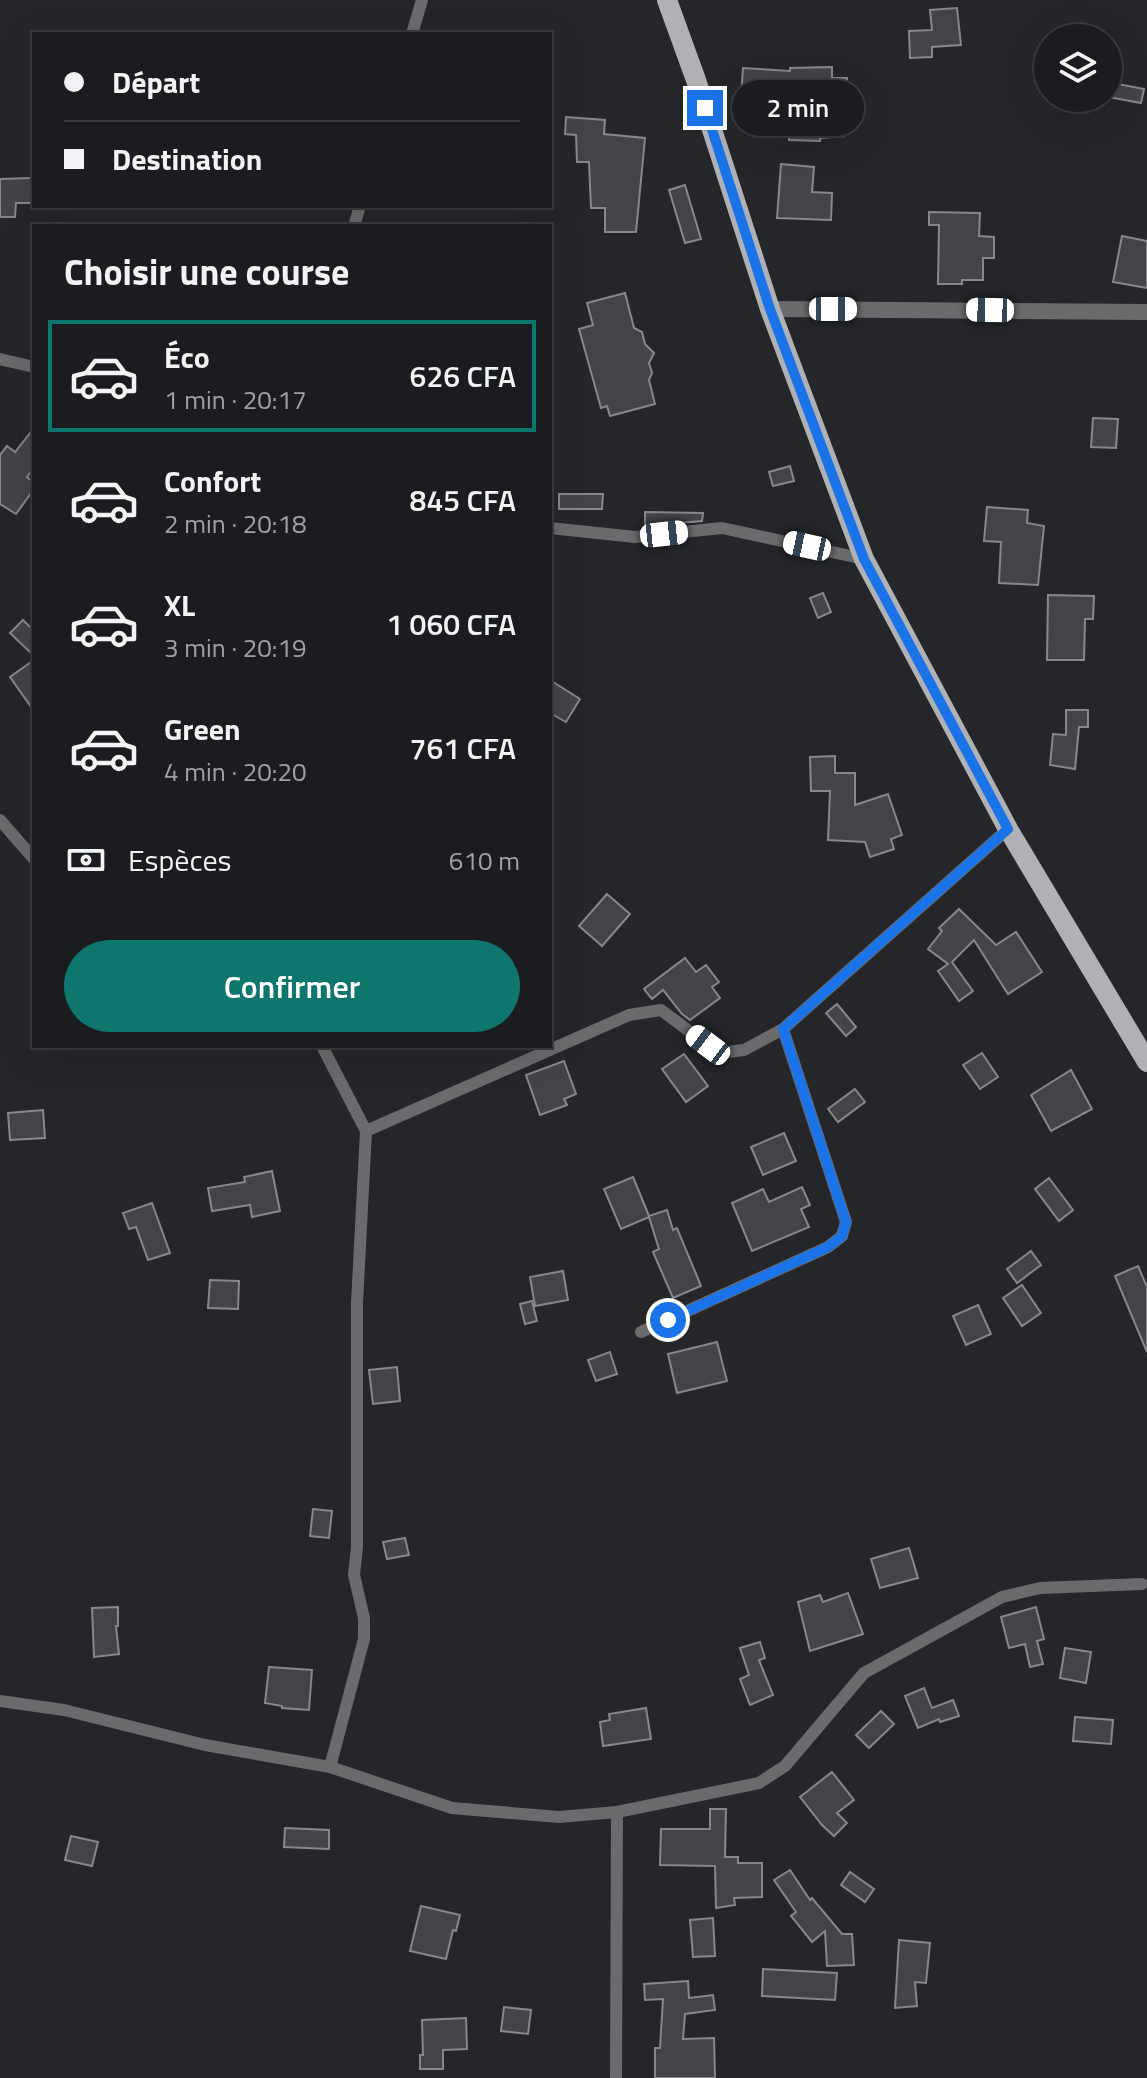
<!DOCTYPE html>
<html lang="fr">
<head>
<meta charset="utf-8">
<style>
  body { margin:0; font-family:"Titillium Web",sans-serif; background:#28292c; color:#f1f3f6; height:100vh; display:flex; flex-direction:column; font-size:30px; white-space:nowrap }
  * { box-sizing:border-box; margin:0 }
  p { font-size:26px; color:#a0a1a4 }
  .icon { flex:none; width:44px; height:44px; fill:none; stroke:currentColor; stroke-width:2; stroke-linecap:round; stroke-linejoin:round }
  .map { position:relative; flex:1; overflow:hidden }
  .sheet { position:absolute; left:32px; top:224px; width:520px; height:824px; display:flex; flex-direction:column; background:#1b1c1f; border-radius:0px; box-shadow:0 8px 32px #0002,0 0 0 2px #393a3d }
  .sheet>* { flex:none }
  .top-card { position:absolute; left:32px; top:32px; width:520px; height:176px; border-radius:0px; box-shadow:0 8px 32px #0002,0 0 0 2px #393a3d; display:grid; align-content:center; height:176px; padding:0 32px; background:#1b1c1f }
  .buttons { position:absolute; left:1034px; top:24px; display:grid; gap:16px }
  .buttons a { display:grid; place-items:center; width:88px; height:88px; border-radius:50%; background:#1b1c1f; box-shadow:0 8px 32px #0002,0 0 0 2px #393a3d; font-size:40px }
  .end { position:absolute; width:36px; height:36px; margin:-18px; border:10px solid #1a73e8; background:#fff; box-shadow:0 0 0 4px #fff }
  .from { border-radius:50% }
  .bubble { position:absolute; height:56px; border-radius:28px; background:#1b1c1f; box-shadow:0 8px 32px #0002,0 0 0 2px #393a3d; font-size:26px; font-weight:600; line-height:56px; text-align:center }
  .car { position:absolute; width:24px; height:48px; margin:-24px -12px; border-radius:10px; box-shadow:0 0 6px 2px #0007; background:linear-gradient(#fff 24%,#345 0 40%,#fff 0 76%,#345 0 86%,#fff 0) }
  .top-card b { display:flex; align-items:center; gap:28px; height:76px; font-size:30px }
  .top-card b+b { border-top:2px solid #393a3d }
  .top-card i { width:20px; height:20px; background:#f1f3f6 }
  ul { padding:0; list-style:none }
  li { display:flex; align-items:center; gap:24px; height:112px; margin:0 16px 12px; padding:0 16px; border:4px solid transparent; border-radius:0px }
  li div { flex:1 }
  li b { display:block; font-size:30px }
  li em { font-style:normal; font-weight:600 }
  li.on { border-color:#0f766e }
  li>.icon { width:72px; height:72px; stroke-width:1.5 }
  h2 { padding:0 32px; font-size:36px; line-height:96px }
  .pay { display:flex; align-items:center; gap:20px; height:88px; padding:0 32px; font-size:30px }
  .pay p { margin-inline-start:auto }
  .cta { display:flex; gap:16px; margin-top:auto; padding:16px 32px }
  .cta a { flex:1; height:92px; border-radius:48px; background:#0f766e; color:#fff; font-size:32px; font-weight:600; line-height:92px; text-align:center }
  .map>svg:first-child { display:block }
  .building { fill:#434448; stroke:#86888c; stroke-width:2 }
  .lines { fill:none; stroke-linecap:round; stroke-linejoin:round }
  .minor { stroke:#6a6b6d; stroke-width:12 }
  .tertiary { stroke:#6a6b6d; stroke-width:16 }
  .primary { stroke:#afb1b4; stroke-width:20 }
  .route { stroke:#1a73e8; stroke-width:10 }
</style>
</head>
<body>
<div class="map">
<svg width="1147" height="2078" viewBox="0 0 1147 2078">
  <rect width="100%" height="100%" fill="#242629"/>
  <!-- building -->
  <g class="building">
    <polygon points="957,8 961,45 932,47 932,57 910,58 909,31 932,30 930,10"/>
    <polygon points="832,67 832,78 847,78 846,120 843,120 844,136 820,138 820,141 789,140 790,114 740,111 743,68 790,71 790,68"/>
    <polygon points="1108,82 1144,89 1141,103 1108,97"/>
    <polygon points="566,117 605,120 604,134 645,138 636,232 605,232 605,208 591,208 589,162 577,162 576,135 565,134"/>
    <polygon points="781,164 814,167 812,192 832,193 831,220 777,218"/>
    <polygon points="31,178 31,203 16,203 15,217 0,217 0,179"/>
    <polygon points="685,185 701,239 685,243 669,190"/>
    <polygon points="929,212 980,213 979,236 994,237 994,258 983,258 983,280 962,280 962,284 938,284 939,225 929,225"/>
    <polygon points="1122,236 1147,241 1147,288 1113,282"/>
    <polygon points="625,293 634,328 642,332 645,344 654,353 649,363 652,373 649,380 655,404 610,416 607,406 601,408 579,329 593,325 587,303"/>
    <polygon points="1093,418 1118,419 1116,448 1091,447"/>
    <polygon points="34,428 34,468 27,477 34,483 34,489 16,514 0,504 0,455 7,446 15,452"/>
    <polygon points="790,466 794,481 773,486 769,472"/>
    <polygon points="559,494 603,494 602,509 559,509"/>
    <polygon points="987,507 1028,510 1027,523 1044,526 1038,585 999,583 1001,542 984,541"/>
    <polygon points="645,512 703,513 702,521 645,526"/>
    <polygon points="823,593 831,612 818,618 810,598"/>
    <polygon points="1048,595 1094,596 1093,619 1085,619 1084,660 1047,660"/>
    <polygon points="23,620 34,631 34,656 10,633"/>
    <polygon points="34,660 34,711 10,677"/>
    <polygon points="550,680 580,699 566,722 550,713"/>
    <polygon points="1066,710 1088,710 1088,727 1079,727 1075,769 1050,765 1053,734 1066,735"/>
    <polygon points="835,756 835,773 855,773 855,805 888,794 902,835 891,839 894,849 870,857 865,842 828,840 830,791 811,791 810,757"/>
    <polygon points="607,894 630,914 602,946 579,926"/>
    <polygon points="959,909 996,945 1016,932 1042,972 1008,994 974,940 952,962 973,991 959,1001 938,971 948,964 928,949 942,931 939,928"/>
    <polygon points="685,958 696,972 706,965 719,982 712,987 720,998 690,1020 682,1014 663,990 652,999 644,989"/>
    <polygon points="837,1004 856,1027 846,1036 826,1013"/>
    <polygon points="982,1053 998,1077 980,1089 963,1065"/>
    <polygon points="684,1054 708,1086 686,1102 662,1069"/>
    <polygon points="564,1061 576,1094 564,1099 567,1105 540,1115 526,1075"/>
    <polygon points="1071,1070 1092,1109 1051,1131 1031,1095"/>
    <polygon points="855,1089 865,1102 838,1122 828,1109"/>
    <polygon points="43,1110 45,1138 10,1140 8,1113"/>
    <polygon points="784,1133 796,1161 763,1175 751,1147"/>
    <polygon points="272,1171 280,1211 252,1217 250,1205 212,1211 208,1188 245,1182 244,1177"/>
    <polygon points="633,1177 649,1216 667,1210 673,1230 677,1228 701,1286 673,1298 653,1252 659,1249 649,1217 621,1229 604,1189"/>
    <polygon points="1049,1178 1073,1210 1059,1221 1035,1189"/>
    <polygon points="802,1187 810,1205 801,1209 809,1227 752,1251 732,1203 763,1189 769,1202"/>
    <polygon points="152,1203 170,1253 148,1260 136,1227 129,1229 123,1213"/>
    <polygon points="1031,1251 1041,1265 1017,1283 1007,1269"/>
    <polygon points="1138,1266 1147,1287 1147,1352 1115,1276"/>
    <polygon points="563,1271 568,1300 535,1306 530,1277"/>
    <polygon points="210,1280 239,1281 238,1309 208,1308"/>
    <polygon points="1022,1285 1041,1313 1022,1326 1003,1298"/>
    <polygon points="532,1301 537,1321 525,1324 520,1304"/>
    <polygon points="978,1305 991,1334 966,1345 953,1316"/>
    <polygon points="717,1342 727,1381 677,1393 668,1354"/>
    <polygon points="610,1352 617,1374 596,1381 588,1360"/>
    <polygon points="397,1367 400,1401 373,1404 369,1370"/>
    <polygon points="313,1509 332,1511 329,1538 310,1536"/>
    <polygon points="405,1538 409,1555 387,1559 383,1542"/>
    <polygon points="909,1548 918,1578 880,1588 871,1559"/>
    <polygon points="848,1593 863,1634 810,1651 798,1602 820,1595 823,1602"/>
    <polygon points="118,1607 118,1626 116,1626 119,1654 94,1657 92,1608"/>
    <polygon points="1036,1607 1044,1639 1037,1641 1043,1664 1030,1667 1025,1644 1009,1648 1001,1617"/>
    <polygon points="760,1642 765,1658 759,1660 773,1695 750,1705 740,1679 749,1675 740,1648"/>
    <polygon points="1065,1648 1091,1652 1086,1683 1060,1678"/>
    <polygon points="269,1667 312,1670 309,1710 282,1708 282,1706 265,1703"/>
    <polygon points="924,1688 932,1708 953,1700 959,1716 940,1722 939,1719 918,1728 905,1696"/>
    <polygon points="646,1708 651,1739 603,1746 600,1722 610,1720 609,1714"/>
    <polygon points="881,1711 894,1724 869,1748 856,1735"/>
    <polygon points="1075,1717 1113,1720 1111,1744 1073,1741"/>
    <polygon points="832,1772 854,1800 837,1813 847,1823 834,1836 822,1825 800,1797"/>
    <polygon points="710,1809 726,1809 725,1857 738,1857 738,1863 762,1863 762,1897 734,1898 735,1905 716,1908 715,1866 660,1865 661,1829 710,1829"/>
    <polygon points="285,1828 329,1830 329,1849 284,1847"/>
    <polygon points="71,1836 98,1842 92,1866 65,1860"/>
    <polygon points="790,1870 810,1900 812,1898 842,1934 852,1934 854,1965 827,1966 825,1931 812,1942 791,1916 796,1912 774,1880"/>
    <polygon points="850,1872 874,1889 865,1902 841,1885"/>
    <polygon points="421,1906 460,1915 456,1931 453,1930 446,1959 410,1951"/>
    <polygon points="713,1918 715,1956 693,1957 690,1920"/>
    <polygon points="899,1940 930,1943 926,1983 915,1982 917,2006 895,2008"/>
    <polygon points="763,1969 837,1973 835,2000 762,1996"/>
    <polygon points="688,1981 689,1998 713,1995 715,2010 685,2014 683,2039 714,2038 715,2078 655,2078 655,2048 660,2048 663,1999 645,2000 644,1984"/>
    <polygon points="504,2007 531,2010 528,2034 501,2031"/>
    <polygon points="466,2018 467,2049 443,2050 443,2069 420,2069 420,2055 423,2055 422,2020"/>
  </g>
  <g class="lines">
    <!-- minor -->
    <g class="minor">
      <polyline points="412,34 422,0"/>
      <polyline points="354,226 360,206"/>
      <polyline points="0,359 34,367"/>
      <polyline points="550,528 635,537 722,528 864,559"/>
      <polyline points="0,820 34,859"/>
      <polyline points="322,1046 366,1131 357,1303 357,1547 354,1575 364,1618 364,1639 330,1767"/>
      <polyline points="366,1131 629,1015 661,1010 708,1045 727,1052 744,1050 783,1029 1008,829"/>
      <polyline points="641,1332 828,1247 842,1236 846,1222 783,1029"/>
      <polyline points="0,1701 64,1710 205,1745 330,1767 452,1808 559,1817 617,1812 759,1783 785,1766 864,1673 1002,1597 1040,1588 1142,1584"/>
      <polyline points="616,2078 617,1812"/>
    </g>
    <!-- tertiary -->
    <polyline class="tertiary" points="770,309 1147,312"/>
    <!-- primary -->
    <polyline class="primary" points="667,0 696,80 770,309 864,559 1008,829 1147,1062"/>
  </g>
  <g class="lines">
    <!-- route -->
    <polyline class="route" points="668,1320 828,1247 842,1236 846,1222 783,1029 1008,829 864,559 770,309 705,108"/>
  </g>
</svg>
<div class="buttons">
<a><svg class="icon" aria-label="layers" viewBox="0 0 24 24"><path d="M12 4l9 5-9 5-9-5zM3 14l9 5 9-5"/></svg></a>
</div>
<i class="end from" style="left:668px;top:1320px"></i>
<i class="end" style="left:705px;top:108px"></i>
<div class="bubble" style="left:732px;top:80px;width:132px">2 min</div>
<i class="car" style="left:833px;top:309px;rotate:90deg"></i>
<i class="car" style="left:990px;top:310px;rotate:271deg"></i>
<i class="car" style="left:664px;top:534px;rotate:84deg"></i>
<i class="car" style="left:807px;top:546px;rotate:282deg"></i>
<i class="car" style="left:708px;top:1045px;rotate:307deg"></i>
<div class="top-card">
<b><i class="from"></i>Départ</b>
<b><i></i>Destination</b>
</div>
<section class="sheet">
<h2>Choisir une course</h2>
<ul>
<li class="on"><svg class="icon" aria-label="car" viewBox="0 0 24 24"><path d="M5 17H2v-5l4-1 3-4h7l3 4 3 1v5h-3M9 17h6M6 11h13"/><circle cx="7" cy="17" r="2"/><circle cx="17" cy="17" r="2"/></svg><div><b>Éco</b><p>1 min · 20:17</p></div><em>626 CFA</em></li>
<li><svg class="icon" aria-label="car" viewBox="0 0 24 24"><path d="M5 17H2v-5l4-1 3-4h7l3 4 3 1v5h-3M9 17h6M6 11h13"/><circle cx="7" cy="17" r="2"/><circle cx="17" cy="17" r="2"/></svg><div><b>Confort</b><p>2 min · 20:18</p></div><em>845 CFA</em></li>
<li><svg class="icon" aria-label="car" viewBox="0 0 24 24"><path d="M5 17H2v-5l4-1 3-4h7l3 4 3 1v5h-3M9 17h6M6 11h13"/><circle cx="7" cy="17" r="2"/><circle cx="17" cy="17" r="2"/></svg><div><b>XL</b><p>3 min · 20:19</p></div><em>1 060 CFA</em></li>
<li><svg class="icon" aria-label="car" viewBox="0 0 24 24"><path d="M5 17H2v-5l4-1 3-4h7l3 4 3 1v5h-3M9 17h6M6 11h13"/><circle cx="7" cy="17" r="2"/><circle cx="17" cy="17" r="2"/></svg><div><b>Green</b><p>4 min · 20:20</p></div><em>761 CFA</em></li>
</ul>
<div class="pay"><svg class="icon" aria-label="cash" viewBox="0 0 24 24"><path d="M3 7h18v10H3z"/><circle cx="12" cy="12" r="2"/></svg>Espèces<p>610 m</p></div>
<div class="cta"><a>Confirmer</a></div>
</section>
</div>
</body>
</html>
